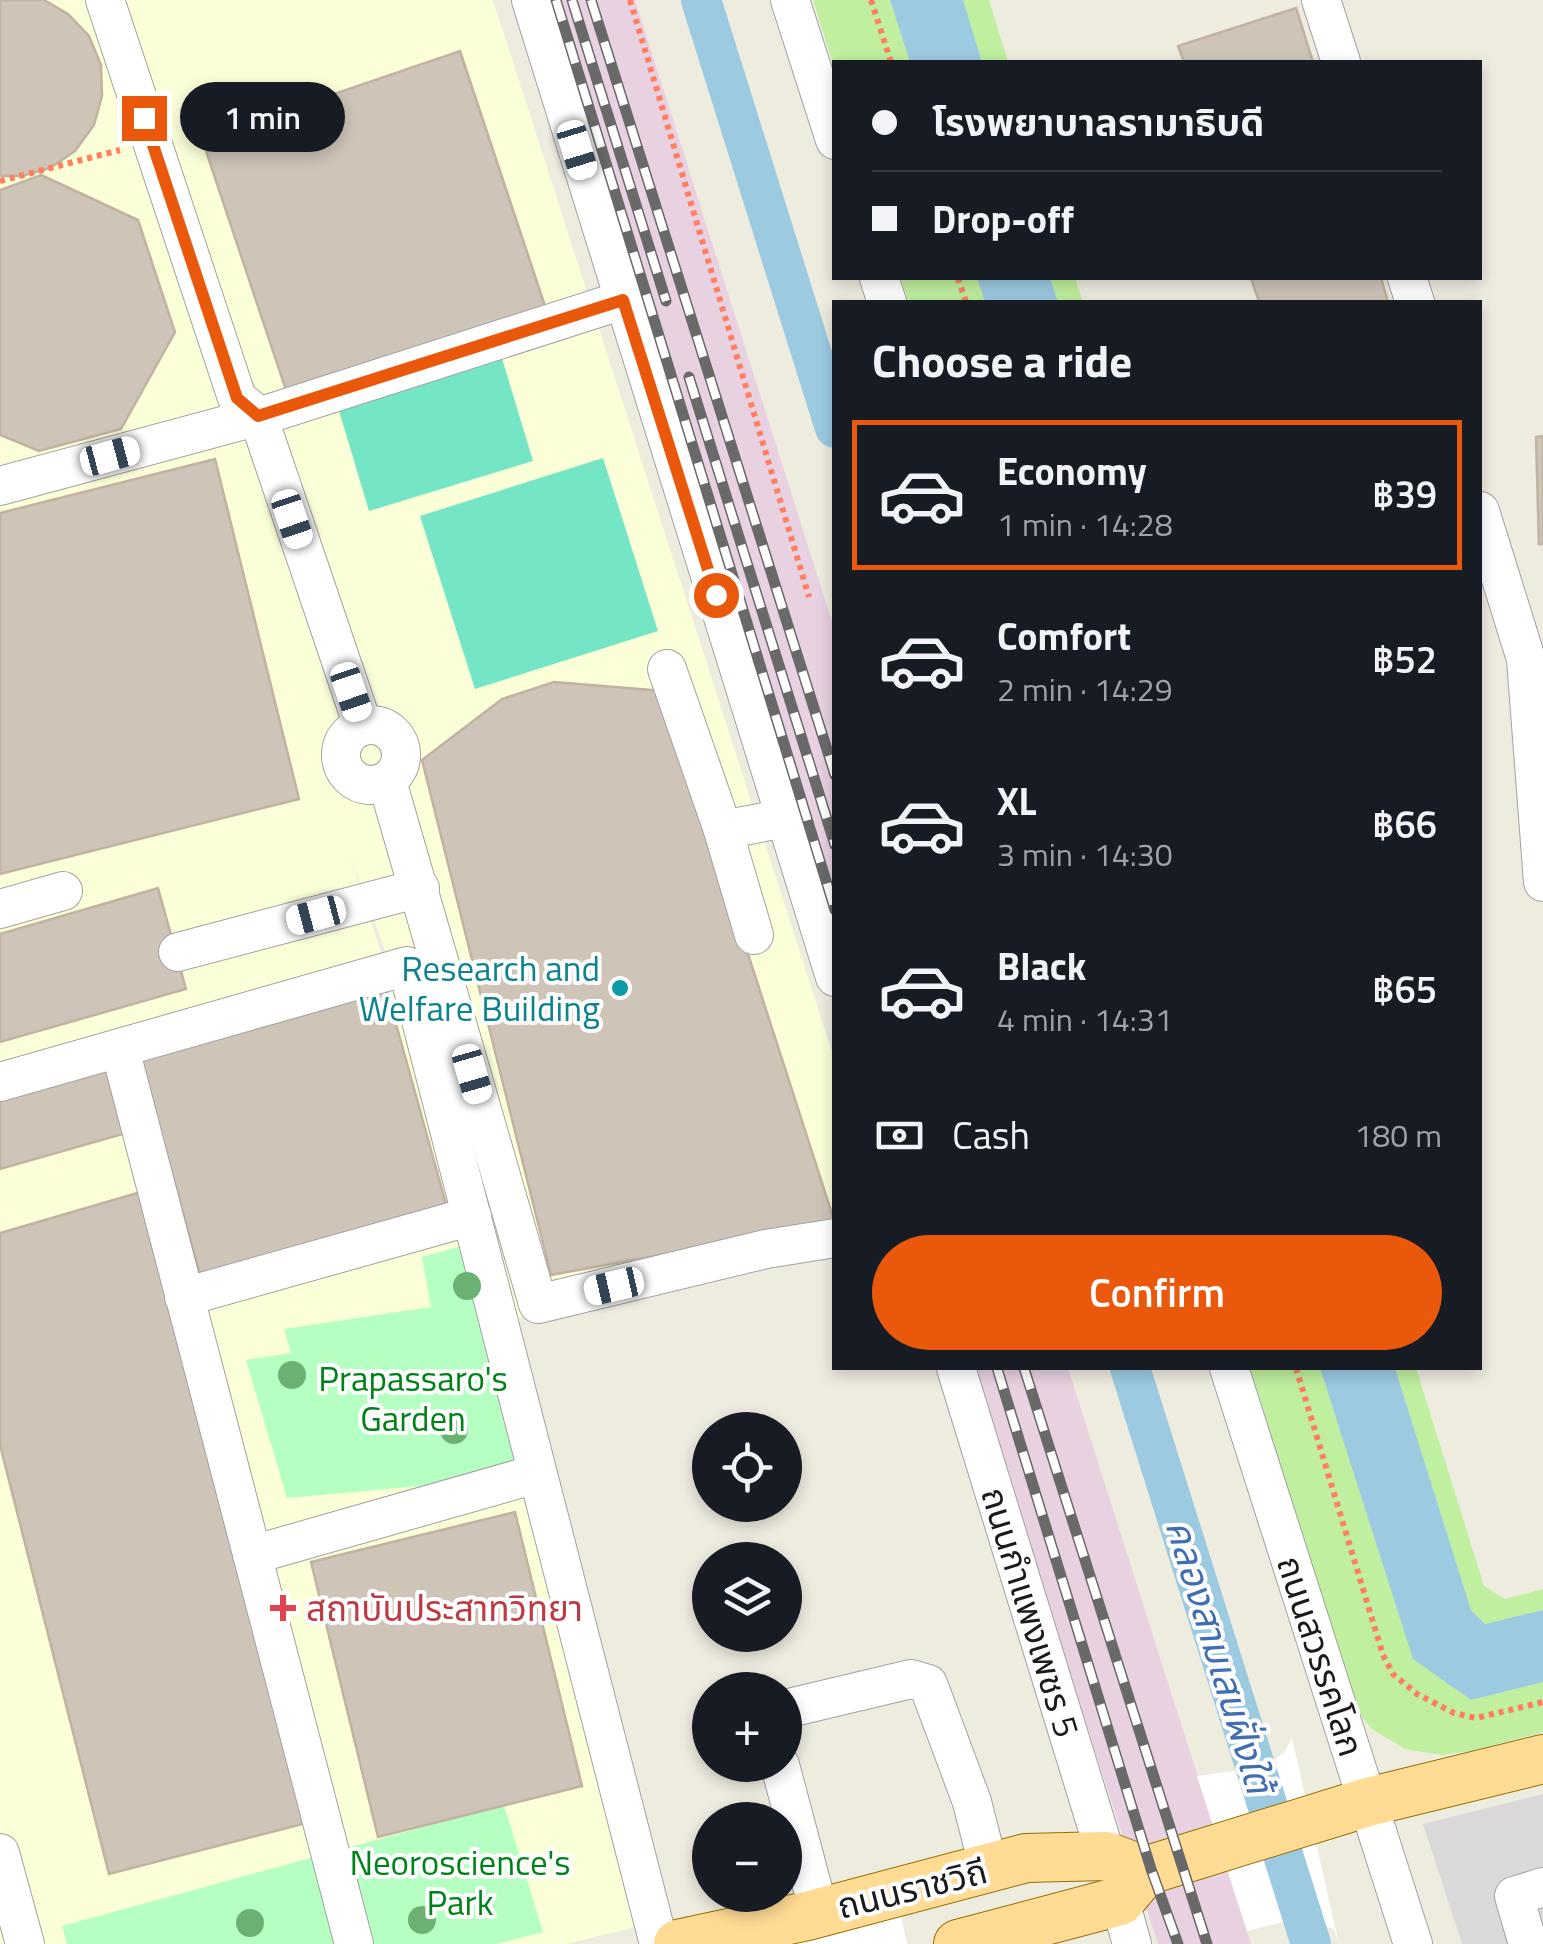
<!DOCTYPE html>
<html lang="en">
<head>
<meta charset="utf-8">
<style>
  body { margin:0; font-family:"Titillium Web","Noto Sans Thai",sans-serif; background:#242831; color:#f1f3f6; height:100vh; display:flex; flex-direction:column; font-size:38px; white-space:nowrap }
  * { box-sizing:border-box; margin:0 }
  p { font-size:32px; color:#9ea1a6 }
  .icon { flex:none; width:55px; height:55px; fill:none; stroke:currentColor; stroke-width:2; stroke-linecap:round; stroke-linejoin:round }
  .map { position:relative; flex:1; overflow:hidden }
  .details { position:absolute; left:832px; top:300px; width:650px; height:1070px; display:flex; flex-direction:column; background:#171b24; border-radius:0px; box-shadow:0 5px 15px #0003 }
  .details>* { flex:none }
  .top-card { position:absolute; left:832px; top:60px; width:650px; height:220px; border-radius:0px; box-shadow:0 5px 15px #0003; display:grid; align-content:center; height:220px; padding:0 40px; background:#171b24 }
  .controls { position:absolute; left:692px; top:1412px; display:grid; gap:20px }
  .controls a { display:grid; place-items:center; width:110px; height:110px; border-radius:50%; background:#171b24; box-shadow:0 5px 15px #0003; font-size:50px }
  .end { position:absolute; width:45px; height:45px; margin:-22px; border:12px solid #ea580c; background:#fff; box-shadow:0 0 0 5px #fff }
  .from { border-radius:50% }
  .bubble { position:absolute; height:70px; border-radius:35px; background:#171b24; box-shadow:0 5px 15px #0003; font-size:32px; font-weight:600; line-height:70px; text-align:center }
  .car { position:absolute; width:30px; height:60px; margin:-30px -15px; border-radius:12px; box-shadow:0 0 8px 2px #0007; background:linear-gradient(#fff 24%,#345 0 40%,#fff 0 76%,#345 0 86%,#fff 0) }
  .top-card b { display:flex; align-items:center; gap:35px; height:95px; font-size:38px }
  .top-card b+b { border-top:2px solid #363941 }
  .top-card i { width:25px; height:25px; background:#f1f3f6 }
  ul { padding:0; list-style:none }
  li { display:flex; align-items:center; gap:30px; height:150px; margin:0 20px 15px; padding:0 20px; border:5px solid transparent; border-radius:0px }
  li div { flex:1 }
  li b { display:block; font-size:38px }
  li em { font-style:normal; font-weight:600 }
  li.current { border-color:#ea580c }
  li>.icon { width:90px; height:90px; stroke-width:1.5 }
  h2 { padding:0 40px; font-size:45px; line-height:120px }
  .pay { display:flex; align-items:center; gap:25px; height:110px; padding:0 40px; font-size:38px }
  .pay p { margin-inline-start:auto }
  .primary-button { display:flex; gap:20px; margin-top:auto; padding:20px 40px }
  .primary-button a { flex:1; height:115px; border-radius:60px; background:#ea580c; color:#fff; font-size:40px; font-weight:600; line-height:115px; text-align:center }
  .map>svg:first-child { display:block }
  .residential { fill:#dad8d8 }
  .industrial { fill:#e8d1e1 }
  .education { fill:#fbffd8; fill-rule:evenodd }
  .grass { fill:#bfef9f }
  .park { fill:#b6ffc3 }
  .pitch { fill:#74e6c5 }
  .water { fill:#9bcae1 }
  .pier { fill:#fff }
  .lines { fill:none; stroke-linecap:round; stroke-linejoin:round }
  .canal { stroke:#9bcae1; stroke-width:40 }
  .building { fill:#cec4b8; stroke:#c1b2a1; stroke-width:2.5 }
  .minor-casing { stroke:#a2a2a2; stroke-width:40 }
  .major-casing { stroke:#937000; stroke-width:50 }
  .path { stroke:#ff7f60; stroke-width:6; stroke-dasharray:5 5; stroke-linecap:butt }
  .minor { stroke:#fff; stroke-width:38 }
  .major { stroke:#ffdb94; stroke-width:48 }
  .rail-casing { stroke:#696969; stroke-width:11 }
  .rail { stroke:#fff; stroke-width:8; stroke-dasharray:22; stroke-linecap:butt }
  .tree { fill:#6bb172 }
  .route { stroke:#ea580c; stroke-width:12 }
  .culture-dot { fill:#0f9aa8; stroke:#fff; stroke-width:4 }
  .health-dot { fill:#e0444e; stroke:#fff; stroke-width:4 }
  .labels { text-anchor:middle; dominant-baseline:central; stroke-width:8; stroke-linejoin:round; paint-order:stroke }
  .culture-label { font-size:35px; fill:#0d838f; stroke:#fff; text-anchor:end }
  .park-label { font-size:35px; fill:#008218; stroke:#fff }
  .health-label { font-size:35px; fill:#be3a42; stroke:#fff; text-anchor:start }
  .street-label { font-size:35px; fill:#1b1b1b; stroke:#fff }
  .water-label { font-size:38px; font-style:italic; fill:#3f6eb3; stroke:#fff }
</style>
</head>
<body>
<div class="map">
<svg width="1543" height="1944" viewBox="0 0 1543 1944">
  <rect width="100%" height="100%" fill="#eeebdf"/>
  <!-- residential -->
  <polygon class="residential" points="1543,1794 1543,1944 1462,1944 1423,1824"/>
  <!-- industrial -->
  <g class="industrial">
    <polygon points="543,0 635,0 835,631 835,946"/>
    <polygon points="970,1368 1068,1368 1251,1944 1158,1944"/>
  </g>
  <!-- education -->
  <path class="education" d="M0,0H493L835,1061V1253L494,1324L645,1925L566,1944H0ZM349,853L398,986L443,1157L393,990Z"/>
  <!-- grass -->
  <g class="grass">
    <polygon points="813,0 890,0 910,62 835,62 835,70"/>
    <polygon points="963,0 989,0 1008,62 982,62"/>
    <polygon points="901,278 977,278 985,302 908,302"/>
    <polygon points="1050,278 1075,278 1083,302 1058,302"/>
    <polygon points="1244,1368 1320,1368 1413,1658 1471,1700 1543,1682 1543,1732 1471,1751 1441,1755 1405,1749 1372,1729 1359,1714 1331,1642"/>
    <polygon points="1395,1368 1416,1368 1484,1586 1505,1599 1543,1589 1543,1610 1485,1624 1471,1610"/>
  </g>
  <!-- park -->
  <g class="park">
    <polygon points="486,1239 520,1477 287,1498 246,1360 291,1353 284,1329 431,1307 422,1257"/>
    <polygon points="504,1805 543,1932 496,1944 67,1944 62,1926"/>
  </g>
  <!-- pitch -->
  <g class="pitch">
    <polygon points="501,355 533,461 369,511 337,404"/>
    <polygon points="603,458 658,631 475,689 420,516"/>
  </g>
  <!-- water -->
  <g class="water">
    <polygon points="890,0 963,0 982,62 910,62"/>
    <polygon points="977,278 1050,278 1058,302 985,302"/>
    <polygon points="1320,1368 1395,1368 1471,1610 1485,1624 1543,1610 1543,1682 1471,1700 1413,1659"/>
  </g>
  <!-- pier -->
  <g class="pier">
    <polygon points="1292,1738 1339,1944 1334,1930 1306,1916 1247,1931 1197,1776 1262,1767 1284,1753"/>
    <polygon points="898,1903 907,1944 738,1944"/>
  </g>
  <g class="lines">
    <!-- canal -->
    <g class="canal">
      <polyline points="701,0 835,428"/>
      <polyline points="1130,1368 1311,1944"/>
    </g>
  </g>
  <!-- building -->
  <g class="building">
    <polygon points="0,0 44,0 68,14 89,36 101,65 102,96 94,125 75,151 50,168 22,176 0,176"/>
    <polygon points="1296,8 1313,62 1184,62 1178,46"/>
    <polygon points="460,51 545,306 287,393 202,139"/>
    <polygon points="41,175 138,220 175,332 121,429 39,451 0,435 0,190"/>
    <polygon points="1251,278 1381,278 1388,302 1259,302"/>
    <polygon points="1543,436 1543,544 1539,544 1536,437"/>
    <polygon points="215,459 299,799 0,874 0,513"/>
    <polygon points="554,682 663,691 835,1223 551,1275 422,760 502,699"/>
    <polygon points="158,888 186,989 0,1042 0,934"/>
    <polygon points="386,988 449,1215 203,1285 140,1058"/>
    <polygon points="108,1053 130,1132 0,1169 0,1085"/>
    <polygon points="144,1191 310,1822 109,1874 0,1445 0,1233"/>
    <polygon points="515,1512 582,1786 378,1837 311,1562"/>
  </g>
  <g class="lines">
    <defs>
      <g id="minor">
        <polyline points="105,0 237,398 258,416 363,726"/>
        <polyline points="531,0 835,977"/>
        <polyline points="790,0 835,140"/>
        <polyline points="1321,0 1341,62"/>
        <polyline points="879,278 887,302"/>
        <polyline points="1407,278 1415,302"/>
        <polyline points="0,486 274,412 623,300"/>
        <polyline points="1480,511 1526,659 1543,882"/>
        <polyline points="667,669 723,830"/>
        <circle cx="371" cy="755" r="30"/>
        <polyline points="387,781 538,1304 766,1249 835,1238"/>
        <polyline points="0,909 63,891"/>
        <polyline points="754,935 723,830 785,818"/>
        <polyline points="178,952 420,888"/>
        <polyline points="120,1049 354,1944"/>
        <polyline points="0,1082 407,966 659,1944"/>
        <polyline points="184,1297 472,1216"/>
        <polyline points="956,1368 1106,1856"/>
        <polyline points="1229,1368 1413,1944"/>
        <polyline points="252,1555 536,1474"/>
        <polyline points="785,1709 911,1679 928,1684 972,1802 989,1869"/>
        <polyline points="780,1765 819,1912"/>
        <polyline points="0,1853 25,1944"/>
        <polyline points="1120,1901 1132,1944"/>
        <polyline points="1528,1944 1514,1896 1543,1887"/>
      </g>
      <g id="major">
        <polyline points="678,1944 807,1916 1026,1858 1106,1856 1145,1871"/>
        <polyline points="958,1944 1120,1901 1145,1871 1368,1802 1543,1759"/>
      </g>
    </defs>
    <!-- minor casing -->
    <use href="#minor" class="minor-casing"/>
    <!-- major casing -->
    <use href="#major" class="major-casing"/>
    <!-- path -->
    <g class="path">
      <polyline points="630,0 809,597"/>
      <polyline points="871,0 891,62"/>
      <polyline points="0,181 120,150"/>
      <polyline points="958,278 966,302"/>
      <polyline points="1296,1368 1383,1655 1393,1674 1417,1694 1454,1713 1476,1718 1543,1702"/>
    </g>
    <!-- minor -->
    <use href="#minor" class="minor"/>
    <!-- major -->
    <use href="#major" class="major"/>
    <defs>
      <g id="rail">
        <polyline points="556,0 835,910"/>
        <polyline points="572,0 666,301"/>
        <polyline points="591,0 835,775"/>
        <polyline points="689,377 835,845"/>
        <polyline points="997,1368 1151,1869 1178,1944"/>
        <polyline points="1024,1368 1207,1944"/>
      </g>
    </defs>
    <!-- rail casing -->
    <use href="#rail" class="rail-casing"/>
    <!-- rail -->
    <use href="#rail" class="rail"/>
  </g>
  <!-- trees -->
  <g class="tree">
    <circle cx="467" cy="1286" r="14"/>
    <circle cx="292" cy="1375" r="14"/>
    <circle cx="454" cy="1430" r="14"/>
    <circle cx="422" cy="1920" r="14"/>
    <circle cx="250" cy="1923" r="14"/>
  </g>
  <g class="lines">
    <!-- route -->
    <polyline class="route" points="144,118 237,398 258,416 623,300 716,595"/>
  </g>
  <!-- markers -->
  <circle class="culture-dot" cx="620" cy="988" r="10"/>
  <path class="health-dot" d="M278 1593h10v10h10v10h-10v10h-10v-10h-10v-10h10z"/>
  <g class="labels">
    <!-- culture labels -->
    <g class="culture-label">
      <text x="600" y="968">Research and<tspan x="600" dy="40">Welfare Building</tspan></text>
    </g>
    <!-- park labels -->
    <g class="park-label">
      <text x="413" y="1378">Prapassaro's<tspan x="413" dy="40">Garden</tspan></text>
      <text x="460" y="1862">Neoroscience's<tspan x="460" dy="40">Park</tspan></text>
    </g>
    <!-- health labels -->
    <g class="health-label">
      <text x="306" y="1608">สถาบันประสาทวิทยา</text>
    </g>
    <!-- street labels -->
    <g class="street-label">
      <text transform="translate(1031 1612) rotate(73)">ถนนกำแพงเพชร 5</text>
      <text transform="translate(1321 1656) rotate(72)">ถนนสวรรคโลก</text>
      <text transform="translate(912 1888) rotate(-14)">ถนนราชวิถี</text>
    </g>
    <!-- water labels -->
    <g class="water-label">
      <text transform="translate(1220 1656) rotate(73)">คลองสามเสนฝั่งใต้</text>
    </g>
  </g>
</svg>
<div class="controls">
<a><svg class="icon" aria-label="locate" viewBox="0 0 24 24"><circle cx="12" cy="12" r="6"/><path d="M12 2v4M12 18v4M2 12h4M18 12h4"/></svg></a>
<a><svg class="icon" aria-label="layers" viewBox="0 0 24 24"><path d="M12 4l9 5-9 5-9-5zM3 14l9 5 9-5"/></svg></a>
<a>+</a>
<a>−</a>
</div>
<i class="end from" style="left:716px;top:595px"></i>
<i class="end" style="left:144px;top:118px"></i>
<div class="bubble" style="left:180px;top:82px;width:165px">1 min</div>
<i class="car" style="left:577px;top:150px;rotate:163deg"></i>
<i class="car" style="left:110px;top:456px;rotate:75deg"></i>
<i class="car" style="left:292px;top:519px;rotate:161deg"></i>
<i class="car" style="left:351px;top:692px;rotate:161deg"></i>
<i class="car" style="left:316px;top:915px;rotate:255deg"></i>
<i class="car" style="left:472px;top:1074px;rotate:164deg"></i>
<i class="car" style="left:614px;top:1286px;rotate:257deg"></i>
<div class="top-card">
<b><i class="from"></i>โรงพยาบาลรามาธิบดี</b>
<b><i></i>Drop-off</b>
</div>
<section class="details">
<h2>Choose a ride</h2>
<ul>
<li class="current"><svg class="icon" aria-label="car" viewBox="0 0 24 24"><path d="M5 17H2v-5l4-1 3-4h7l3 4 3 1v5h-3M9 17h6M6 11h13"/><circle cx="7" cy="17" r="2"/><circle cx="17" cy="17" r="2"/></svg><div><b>Economy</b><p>1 min · 14:28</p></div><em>฿39</em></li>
<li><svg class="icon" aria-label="car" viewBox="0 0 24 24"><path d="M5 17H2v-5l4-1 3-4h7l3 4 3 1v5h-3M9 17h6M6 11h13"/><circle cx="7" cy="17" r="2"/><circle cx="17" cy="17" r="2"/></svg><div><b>Comfort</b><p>2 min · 14:29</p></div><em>฿52</em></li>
<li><svg class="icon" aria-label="car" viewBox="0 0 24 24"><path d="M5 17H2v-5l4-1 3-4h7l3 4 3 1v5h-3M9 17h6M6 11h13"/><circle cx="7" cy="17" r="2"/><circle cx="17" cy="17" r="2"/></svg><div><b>XL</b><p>3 min · 14:30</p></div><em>฿66</em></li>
<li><svg class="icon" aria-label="car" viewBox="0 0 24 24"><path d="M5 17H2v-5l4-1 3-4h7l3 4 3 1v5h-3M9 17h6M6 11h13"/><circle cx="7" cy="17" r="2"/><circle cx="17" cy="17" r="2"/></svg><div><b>Black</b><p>4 min · 14:31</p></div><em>฿65</em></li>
</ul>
<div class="pay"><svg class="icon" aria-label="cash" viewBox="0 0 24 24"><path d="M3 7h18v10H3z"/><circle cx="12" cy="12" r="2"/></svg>Cash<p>180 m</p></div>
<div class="primary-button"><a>Confirm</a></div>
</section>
</div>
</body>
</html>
